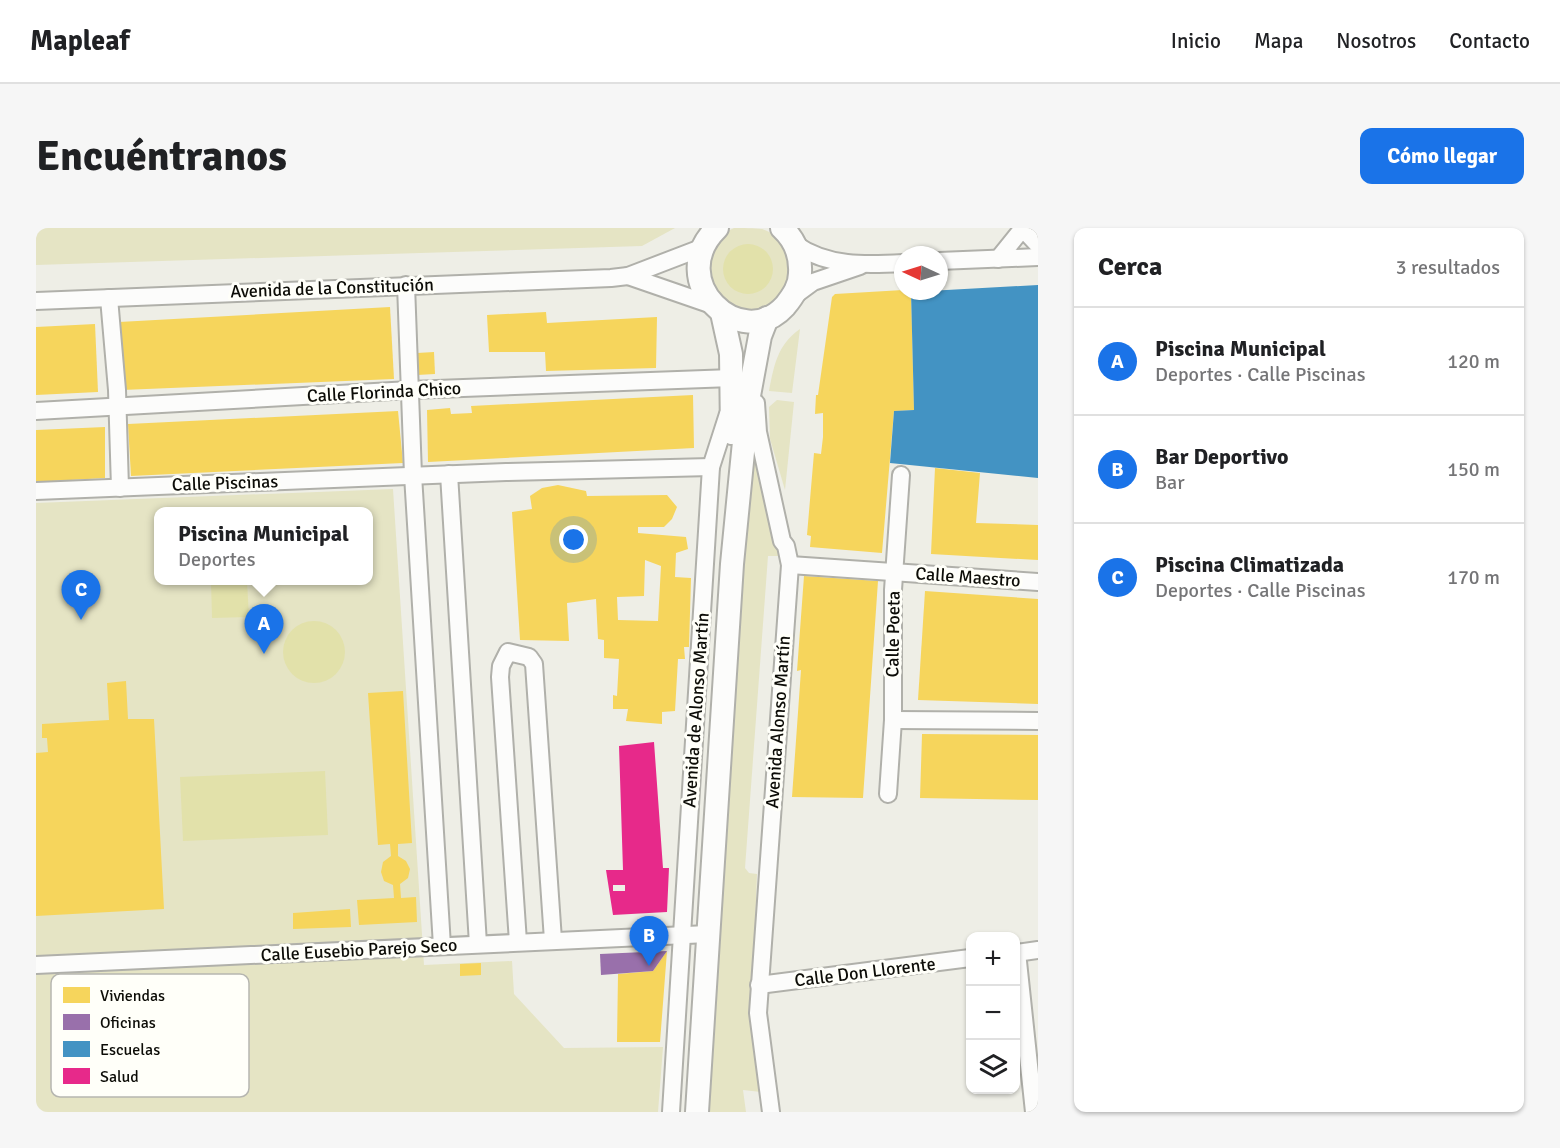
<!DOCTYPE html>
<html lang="es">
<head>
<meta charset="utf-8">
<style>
	body { margin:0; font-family:Signika,sans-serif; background:#f6f6f6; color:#202124 }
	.controls { position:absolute; right:18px; bottom:18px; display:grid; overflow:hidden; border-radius:12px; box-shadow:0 2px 4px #0004 }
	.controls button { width:54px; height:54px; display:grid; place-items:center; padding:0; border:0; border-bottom:2px solid #e0e0e0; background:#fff; color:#202124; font:30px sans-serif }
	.compass { position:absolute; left:858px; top:18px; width:54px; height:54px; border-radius:50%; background:#fff; box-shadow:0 2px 4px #0004; rotate:274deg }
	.you { position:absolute; left:538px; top:312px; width:21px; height:21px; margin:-15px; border:4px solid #fff; border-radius:50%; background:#1a73e8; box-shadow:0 0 0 9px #1a73e833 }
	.badge { display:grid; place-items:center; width:39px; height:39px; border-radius:50%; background:#1a73e8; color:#fff; font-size:20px; font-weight:700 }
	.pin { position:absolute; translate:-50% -50px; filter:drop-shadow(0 2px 3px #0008) }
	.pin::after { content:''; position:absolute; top:32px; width:21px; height:18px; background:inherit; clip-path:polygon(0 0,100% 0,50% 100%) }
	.popup { position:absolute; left:118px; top:279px; width:219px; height:78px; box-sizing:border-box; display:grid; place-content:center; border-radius:12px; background:#fff; filter:drop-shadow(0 2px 4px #0005); font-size:20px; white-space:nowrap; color:#757577 }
	.popup b { font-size:22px; color:#202124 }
	.popup::after { content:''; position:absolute; left:50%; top:100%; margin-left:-12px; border:12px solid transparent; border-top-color:#fff }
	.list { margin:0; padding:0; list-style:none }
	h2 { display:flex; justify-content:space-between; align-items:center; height:78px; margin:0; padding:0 24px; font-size:26px }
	h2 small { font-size:20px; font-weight:400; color:#757577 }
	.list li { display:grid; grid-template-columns:39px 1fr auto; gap:18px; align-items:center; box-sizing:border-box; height:108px; padding:0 24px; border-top:2px solid #e0e0e0 }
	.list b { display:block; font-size:22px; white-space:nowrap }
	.list p { margin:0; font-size:20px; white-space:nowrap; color:#757577 }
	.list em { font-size:20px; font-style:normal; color:#757577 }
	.icon { flex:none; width:33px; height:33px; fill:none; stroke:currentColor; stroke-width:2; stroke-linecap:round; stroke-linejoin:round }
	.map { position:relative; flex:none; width:1002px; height:884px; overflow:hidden; border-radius:12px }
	header { display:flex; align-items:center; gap:36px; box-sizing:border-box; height:84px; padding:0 30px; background:#fff; border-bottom:2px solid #e0e0e0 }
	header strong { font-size:28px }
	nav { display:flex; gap:33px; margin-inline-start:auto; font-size:21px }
	.intro { display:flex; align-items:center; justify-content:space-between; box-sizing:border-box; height:144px; padding:0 36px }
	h1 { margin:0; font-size:42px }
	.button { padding:15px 27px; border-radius:12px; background:#1a73e8; color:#fff; font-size:21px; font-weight:700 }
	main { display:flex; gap:36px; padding:0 36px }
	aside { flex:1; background:#fff; border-radius:12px; box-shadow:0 2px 4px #0004 }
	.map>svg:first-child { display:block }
	.green { fill:#e5e4c4; fill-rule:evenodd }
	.water { fill:#e2e1aa }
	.homes { fill:#f6d55c; fill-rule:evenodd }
	.offices { fill:#9970ab }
	.schools { fill:#4393c3 }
	.health { fill:#e7298a; fill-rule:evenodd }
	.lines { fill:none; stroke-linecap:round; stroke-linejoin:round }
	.minor-casing { stroke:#b0b0aa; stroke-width:20 }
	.secondary-casing { stroke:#b0b0aa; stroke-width:26 }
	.minor { stroke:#fcfcfb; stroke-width:16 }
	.secondary { stroke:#fcfcfb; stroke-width:22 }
	.labels { text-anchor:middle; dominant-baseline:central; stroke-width:6; stroke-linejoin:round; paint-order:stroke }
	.street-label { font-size:18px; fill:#0c0c07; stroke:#fffff9 }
	.key { fill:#fffff9; stroke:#b6b6b0; stroke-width:1.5 }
	.key-label { font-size:16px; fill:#0c0c07 }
</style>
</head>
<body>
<header>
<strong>Mapleaf</strong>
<nav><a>Inicio</a><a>Mapa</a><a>Nosotros</a><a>Contacto</a></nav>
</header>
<div class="intro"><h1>Encuéntranos</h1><a class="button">Cómo llegar</a></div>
<main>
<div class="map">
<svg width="1002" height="884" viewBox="0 0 1002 884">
	<rect width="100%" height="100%" fill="#eeeee6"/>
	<!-- green -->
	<g class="green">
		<polygon points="0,0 639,0 606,18 0,37"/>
		<path d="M 698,0 C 707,0 718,0 726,1 C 768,14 758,76 718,84 C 709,85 695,79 686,76 L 669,34 L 690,4 Z"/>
		<path d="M 764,101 L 756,165 L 733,163 C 738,138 741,117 764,101 Z"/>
		<polygon points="741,172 758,174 749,262 734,211 733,179"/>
		<polygon points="717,222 738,297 744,328 732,328 709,640 713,645 721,646 716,781 725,864 707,862 710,884 661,884"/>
		<path d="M 357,261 L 388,737 L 476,733 L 478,766 L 528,820 L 627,819 L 622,884 L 0,884 L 0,275 ZM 123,284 L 333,284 L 333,352 L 123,352 Z"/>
	</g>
	<!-- water -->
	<g class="water">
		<circle cx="712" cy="41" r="25"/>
		<polygon points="175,353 211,353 213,389 176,390"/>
		<circle cx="278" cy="424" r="31"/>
		<polygon points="289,543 292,607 147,613 144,549"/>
	</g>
	<!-- homes -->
	<g class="homes">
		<polygon points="867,62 875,63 878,182 858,183 846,325 774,319 775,308 771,307 778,225 785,226 787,209 787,185 779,186 780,167 782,167 796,69 799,66"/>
		<polygon points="354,79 358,151 86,162 83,94"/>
		<polygon points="510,84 511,95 621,89 620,140 510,143 509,124 453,124 451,87"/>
		<polygon points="59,96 62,164 0,167 0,99"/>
		<polygon points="398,124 399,146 381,147 381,125"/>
		<polygon points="657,167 658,220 392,234 391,182 414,180 415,186 436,185 435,178"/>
		<polygon points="362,183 367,235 95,248 92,196"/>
		<polygon points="69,199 69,250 0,254 0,202"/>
		<polygon points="899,240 944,245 940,295 1002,297 1002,332 895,326"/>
		<path d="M 522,257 L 550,263 L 551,268 L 631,267 L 641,279 L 636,291 L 628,299 L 602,299 L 602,305 L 650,309 L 652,321 L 640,325 L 639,349 L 655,350 L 653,419 L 648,419 L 649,431 L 642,431 L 639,483 L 626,484 L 626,496 L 590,493 L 592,481 L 577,481 L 577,467 L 581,468 L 583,431 L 568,430 L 568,412 L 562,411 L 560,371 L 531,375 L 533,413 L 484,412 L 476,284 L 496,281 L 494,268 L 506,260 ZM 609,332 L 625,338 L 622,393 L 582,392 L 581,369 L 608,368 Z"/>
		<polygon points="768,348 842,353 827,570 756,569 765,442 761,443"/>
		<polygon points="889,363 1002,371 1002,476 882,472"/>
		<polygon points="90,453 92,491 118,491 128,681 0,688 0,525 12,524 11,510 6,510 6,496 73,492 71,455"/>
		<polygon points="367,463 376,615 362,616 362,628 370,633 374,641 372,650 364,656 365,670 380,669 381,694 323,697 321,672 358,670 357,657 348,653 345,644 347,634 355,628 354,616 342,617 332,465"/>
		<polygon points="886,506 1002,507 1002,572 884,570"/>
		<polygon points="314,681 315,699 257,701 257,685"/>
		<polygon points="631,723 624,814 581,814 582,746 617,743"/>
		<polygon points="445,735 445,747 424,748 424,736"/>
	</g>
	<!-- offices -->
	<polygon class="offices" points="631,723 617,743 565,747 564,726"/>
	<!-- schools -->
	<polygon class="schools" points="1002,57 1002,250 854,235 858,183 878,182 875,64"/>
	<!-- health -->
	<path class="health" d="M 618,514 L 627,640 L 633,640 L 631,684 L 577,687 L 570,642 L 587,642 L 583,518 ZM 577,657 L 589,657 L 589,663 L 577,663 Z"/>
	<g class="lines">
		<!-- minor casing -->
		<g class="minor-casing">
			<g id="minor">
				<polyline points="987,1 1002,17"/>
				<path d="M 759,16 C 791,39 830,37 867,35"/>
				<polyline points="962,31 987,0"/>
				<polyline points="903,33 1002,29"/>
				<polyline points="592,48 676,77"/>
				<polyline points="370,57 377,247 406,718"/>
				<polyline points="758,68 777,54 824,38"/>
				<polyline points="73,70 81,162 84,260"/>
				<polyline points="0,73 575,50 592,48 665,20"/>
				<polyline points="720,175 722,204 746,313 750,318 754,337 722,785 735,884"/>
				<polyline points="0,183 374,162 696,150"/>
				<polyline points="413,246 442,716"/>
				<polyline points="0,263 470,244 675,239"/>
				<polyline points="754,337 1002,354"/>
				<polyline points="857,492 1002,493"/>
				<polyline points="852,566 857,492 857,362 865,247"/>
				<polyline points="482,714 464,449 465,438 472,424 493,429 498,436 517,712"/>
				<polyline points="981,724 998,884"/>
				<polyline points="980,725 1002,722"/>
				<polyline points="0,737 672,706"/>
				<polyline points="723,757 934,730"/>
				<polyline points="635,884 675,239 692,186"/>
			</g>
		</g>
		<!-- secondary casing -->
		<g class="secondary-casing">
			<g id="secondary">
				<path d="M 681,0 C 627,53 705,126 749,78 C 757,68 764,58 764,45 C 765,27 759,12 746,0"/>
				<polyline points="686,85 695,126 696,205"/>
				<polyline points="661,884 696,336 712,173 724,108 731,90"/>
			</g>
		</g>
		<!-- minor -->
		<use href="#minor" class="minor"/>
		<!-- secondary -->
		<use href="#secondary" class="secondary"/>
	</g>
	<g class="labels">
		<!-- street labels -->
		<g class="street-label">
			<text transform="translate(296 60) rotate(-2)">Avenida de la Constitución</text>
			<text transform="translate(348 164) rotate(-3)">Calle Florinda Chico</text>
			<text transform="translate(189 255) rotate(-2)">Calle Piscinas</text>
			<text transform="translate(932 349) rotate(4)">Calle Maestro</text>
			<text transform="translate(857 406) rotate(-89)">Calle Poeta</text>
			<text transform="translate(660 482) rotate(-86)">Avenida de Alonso Martín</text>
			<text transform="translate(742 494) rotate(-86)">Avenida Alonso Martín</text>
			<text transform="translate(323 722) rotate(-3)">Calle Eusebio Parejo Seco</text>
			<text transform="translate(829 744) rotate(-7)">Calle Don Llorente</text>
		</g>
	</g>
	<!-- legend -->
	<rect x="15" y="746" width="198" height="123" rx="9" class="key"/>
	<rect x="27" y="759" width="27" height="16" fill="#f6d55c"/>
	<rect x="27" y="786" width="27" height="16" fill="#9970ab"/>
	<rect x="27" y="813" width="27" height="16" fill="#4393c3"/>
	<rect x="27" y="840" width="27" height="16" fill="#e7298a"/>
	<g class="key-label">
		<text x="64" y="773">Viviendas</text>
		<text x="64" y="800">Oficinas</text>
		<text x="64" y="827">Escuelas</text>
		<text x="64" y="854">Salud</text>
	</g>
</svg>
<div class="controls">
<button>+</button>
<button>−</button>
<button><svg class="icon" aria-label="layers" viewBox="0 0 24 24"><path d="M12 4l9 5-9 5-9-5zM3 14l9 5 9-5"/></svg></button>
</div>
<svg class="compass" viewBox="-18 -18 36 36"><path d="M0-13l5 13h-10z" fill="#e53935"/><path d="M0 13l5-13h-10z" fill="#757577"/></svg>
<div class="you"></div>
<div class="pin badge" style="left:228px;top:426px">A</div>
<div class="popup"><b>Piscina Municipal</b>Deportes</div>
<div class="pin badge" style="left:613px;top:738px">B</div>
<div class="pin badge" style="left:45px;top:392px">C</div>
</div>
<aside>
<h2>Cerca<small>3 resultados</small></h2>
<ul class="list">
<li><span class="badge">A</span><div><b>Piscina Municipal</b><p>Deportes · Calle Piscinas</p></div><em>120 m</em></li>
<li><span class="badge">B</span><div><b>Bar Deportivo</b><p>Bar</p></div><em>150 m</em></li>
<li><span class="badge">C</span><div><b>Piscina Climatizada</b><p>Deportes · Calle Piscinas</p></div><em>170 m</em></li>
</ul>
</aside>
</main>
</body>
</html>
